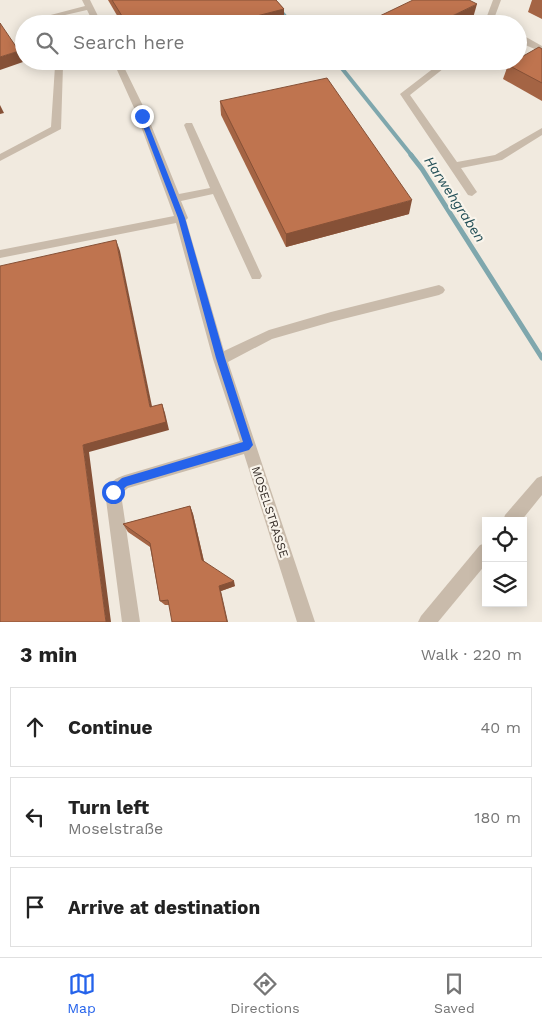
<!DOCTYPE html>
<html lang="en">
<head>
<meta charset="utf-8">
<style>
	body { margin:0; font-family:"Work Sans",sans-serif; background:#f6f6f6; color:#222 }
	.controls { position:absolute; right:15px; bottom:15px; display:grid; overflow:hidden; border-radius:0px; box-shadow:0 2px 12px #0003 }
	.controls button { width:45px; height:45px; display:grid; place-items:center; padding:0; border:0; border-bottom:1px solid #e0e0e0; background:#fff; color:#222; font:25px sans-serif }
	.stop { position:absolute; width:15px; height:15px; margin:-11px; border:4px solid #2563eb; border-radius:50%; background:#fff }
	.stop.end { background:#2563eb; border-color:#fff; box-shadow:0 1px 5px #0008 }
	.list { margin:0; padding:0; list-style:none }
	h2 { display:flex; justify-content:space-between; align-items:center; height:65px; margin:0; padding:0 20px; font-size:21px }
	h2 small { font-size:16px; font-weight:400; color:#767676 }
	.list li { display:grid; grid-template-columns:32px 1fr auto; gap:15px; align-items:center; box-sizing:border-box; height:80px; margin:0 10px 10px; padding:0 10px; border:1px solid #e0e0e0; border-radius:0px }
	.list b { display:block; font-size:19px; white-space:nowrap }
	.list p { margin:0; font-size:16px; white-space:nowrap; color:#767676 }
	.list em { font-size:16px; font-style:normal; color:#767676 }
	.icon { flex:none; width:28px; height:28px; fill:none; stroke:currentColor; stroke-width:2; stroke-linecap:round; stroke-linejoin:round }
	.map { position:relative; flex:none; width:542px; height:622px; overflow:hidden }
	.search { position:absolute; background:#fff; box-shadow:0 2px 12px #0003; left:15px; right:15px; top:15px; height:55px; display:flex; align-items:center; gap:12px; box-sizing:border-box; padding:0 18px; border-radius:28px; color:#767676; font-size:19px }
	.sheet { height:335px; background:#fff }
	nav { display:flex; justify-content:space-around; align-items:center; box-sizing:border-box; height:70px; border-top:1px solid #e0e0e0; background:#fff; font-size:14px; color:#767676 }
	nav a { display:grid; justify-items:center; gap:2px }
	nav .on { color:#2563eb }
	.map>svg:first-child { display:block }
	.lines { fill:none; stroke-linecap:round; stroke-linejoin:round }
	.stream-far1 { stroke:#7fa7ad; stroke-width:4 }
	.stream { stroke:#7fa7ad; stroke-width:5 }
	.minor { fill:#c9bbab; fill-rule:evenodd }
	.wall { fill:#a46444 }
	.shaded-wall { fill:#865137 }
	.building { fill:#bf744f; stroke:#865137 }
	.route { fill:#2563eb }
	.labels { text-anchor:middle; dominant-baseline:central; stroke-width:4.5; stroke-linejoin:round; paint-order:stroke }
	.street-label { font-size:12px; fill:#372f2a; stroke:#f9f4eb }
	.water-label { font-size:14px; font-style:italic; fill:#224e56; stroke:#f9f4eb }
</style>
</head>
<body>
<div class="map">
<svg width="542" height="622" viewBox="0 0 542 622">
	<rect width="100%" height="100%" fill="#f1eadf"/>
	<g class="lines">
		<!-- stream-far1 -->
		<g class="stream-far1">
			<polyline points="271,0 291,23"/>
			<polyline points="336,61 412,156"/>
		</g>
		<!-- stream -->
		<polyline class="stream" points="411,155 422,169 542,358"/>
		<!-- minor -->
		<g class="minor">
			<polygon points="82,0 90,0 102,24 94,24 87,10 52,18 57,24 48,24 43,17 85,6"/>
			<polygon points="493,0 501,0 492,24 484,24"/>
			<polygon points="518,36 526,37 542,46 542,52 518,42"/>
			<polygon points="57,61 66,61 63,66 61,129 0,161 0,154 51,127 55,66"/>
			<path d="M 113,61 L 121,61 L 145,110 L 179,194 L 210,188 L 184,125 L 186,123 L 192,123 L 262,276 L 260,279 L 252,279 L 213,194 L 181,201 L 188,218 L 186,220 L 224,351 L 269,330 L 331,312 L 439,285 L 443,287 L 445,290 L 443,293 L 439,295 L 331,322 L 272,339 L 228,362 L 315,622 L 297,622 L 244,454 L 128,488 L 121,494 L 140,622 L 122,622 L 105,492 C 109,482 116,478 125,475 L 240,441 L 213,359 L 176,223 L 0,258 L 0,250 L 174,216 L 135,110 Z"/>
			<polygon points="443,61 453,61 410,95 457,162 495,155 542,128 542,135 502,160 461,168 477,192 472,196 468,195 400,94"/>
			<polygon points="542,476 542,495 521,521 503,521 505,515 537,478"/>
			<polygon points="486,543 486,564 438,622 418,622 421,616 480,545"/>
		</g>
	</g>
	<!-- wall -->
	<g class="wall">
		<polygon points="108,0 276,0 284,9 284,21 271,24 122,24"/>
		<polygon points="532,0 542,0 542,19 528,12"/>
		<polygon points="542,49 542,101 503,79 508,65"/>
		<polygon points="220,101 409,214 286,247 221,115"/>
		<polygon points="190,506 193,514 204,561 235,586 221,591 169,605 165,605 160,601 150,547 128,532 123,524"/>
	</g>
	<!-- shaded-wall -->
	<g class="shaded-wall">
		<polygon points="477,4 473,18 461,24 449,24 450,17"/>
		<polygon points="284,9 284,21 271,24 245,24 245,19"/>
		<polygon points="19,51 23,62 0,70 0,57"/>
		<polygon points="0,105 4,113 0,114"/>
		<polygon points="412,200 409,214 286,247 286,234"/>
		<polygon points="116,240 120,251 154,416 150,407"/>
		<polygon points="162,404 165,413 169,430 89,452 111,622 106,622 83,445"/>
		<polygon points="190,506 193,514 205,566 202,560"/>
		<polygon points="234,581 235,586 221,591 228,622 227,622 219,586"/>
	</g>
	<!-- building -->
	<g class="building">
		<polygon points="112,0 276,0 284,9 245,19 249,24 127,24"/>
		<polygon points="413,0 469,0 477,4 450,17 456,20 449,24 363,24"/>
		<polygon points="0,23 19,51 0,57"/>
		<polygon points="539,47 542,49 542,83 508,65 515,61 518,61 518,59"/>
		<polygon points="327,78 412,200 286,234 220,101"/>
		<polygon points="116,240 150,407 162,404 166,422 83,445 106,622 0,622 0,266"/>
		<polygon points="190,506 202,560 234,581 219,586 227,622 172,622 168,600 160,601 150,543 123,524"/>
	</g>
	<!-- route -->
	<polygon class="route" points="142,115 145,116 185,218 225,358 253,445 249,450 127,486 113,497 109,496 109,489 122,478 243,442 216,358 178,218 139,116"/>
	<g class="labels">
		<!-- street labels -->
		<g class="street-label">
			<text transform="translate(270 512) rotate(72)">MOSELSTRASSE</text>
		</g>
		<!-- water labels -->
		<g class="water-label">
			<text transform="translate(455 199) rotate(57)">Harwehgraben</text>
		</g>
	</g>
</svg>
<div class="controls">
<button><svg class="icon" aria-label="locate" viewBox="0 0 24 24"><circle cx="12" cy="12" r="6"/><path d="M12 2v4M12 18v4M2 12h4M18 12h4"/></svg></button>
<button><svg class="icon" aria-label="layers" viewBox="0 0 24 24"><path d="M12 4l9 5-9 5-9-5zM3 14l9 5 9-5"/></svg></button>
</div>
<div class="stop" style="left:113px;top:492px"></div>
<div class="stop end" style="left:142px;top:116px"></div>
<div class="search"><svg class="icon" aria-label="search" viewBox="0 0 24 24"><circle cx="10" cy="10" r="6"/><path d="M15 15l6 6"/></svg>Search here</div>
</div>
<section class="sheet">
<h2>3 min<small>Walk · 220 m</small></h2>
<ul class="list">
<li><svg class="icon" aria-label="ahead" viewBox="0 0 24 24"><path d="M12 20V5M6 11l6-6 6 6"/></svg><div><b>Continue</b></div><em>40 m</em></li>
<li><svg class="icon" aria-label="left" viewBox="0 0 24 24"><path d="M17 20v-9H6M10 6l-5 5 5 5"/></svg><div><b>Turn left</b><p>Moselstraße</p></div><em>180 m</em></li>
<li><svg class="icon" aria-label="arrive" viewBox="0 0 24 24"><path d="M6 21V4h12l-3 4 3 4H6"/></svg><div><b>Arrive at destination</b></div></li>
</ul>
</section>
<nav>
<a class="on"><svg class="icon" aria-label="map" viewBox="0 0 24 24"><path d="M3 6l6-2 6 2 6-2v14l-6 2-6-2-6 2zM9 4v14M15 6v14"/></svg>Map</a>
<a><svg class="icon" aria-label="directions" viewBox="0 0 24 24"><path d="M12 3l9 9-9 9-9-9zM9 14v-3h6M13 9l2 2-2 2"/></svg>Directions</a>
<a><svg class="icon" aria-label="saved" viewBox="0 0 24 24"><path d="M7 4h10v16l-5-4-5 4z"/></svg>Saved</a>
</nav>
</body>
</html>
